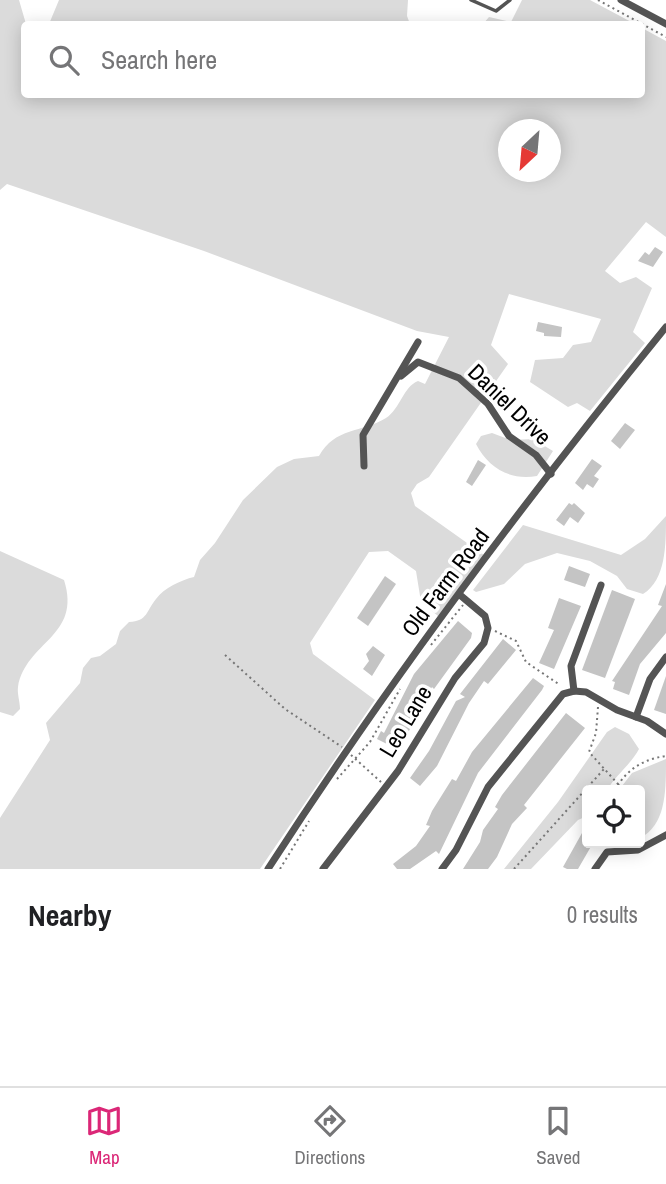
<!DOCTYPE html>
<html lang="en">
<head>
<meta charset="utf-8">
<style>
	body { margin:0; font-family:"Archivo Narrow",sans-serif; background:#f2f2f2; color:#202124 }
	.controls { position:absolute; right:21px; bottom:21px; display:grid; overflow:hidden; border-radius:7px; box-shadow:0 4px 18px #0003 }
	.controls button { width:63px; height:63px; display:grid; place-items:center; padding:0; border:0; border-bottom:2px solid #e0e0e0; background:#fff; color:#202124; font:35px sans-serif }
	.compass { position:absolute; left:498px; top:119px; width:63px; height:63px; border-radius:50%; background:#fff; box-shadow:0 4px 18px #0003; rotate:206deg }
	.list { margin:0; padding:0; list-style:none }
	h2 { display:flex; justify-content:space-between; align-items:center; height:91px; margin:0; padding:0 28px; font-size:30px }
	h2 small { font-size:23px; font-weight:400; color:#757577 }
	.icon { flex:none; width:38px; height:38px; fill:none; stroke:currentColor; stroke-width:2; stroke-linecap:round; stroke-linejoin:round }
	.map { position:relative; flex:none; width:666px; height:869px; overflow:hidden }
	.search { position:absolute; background:#fff; box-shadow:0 4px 18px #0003; left:21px; right:21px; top:21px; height:77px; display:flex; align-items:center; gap:18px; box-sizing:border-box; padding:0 24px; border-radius:7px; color:#757577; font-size:26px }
	.sheet { height:217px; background:#fff }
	nav { display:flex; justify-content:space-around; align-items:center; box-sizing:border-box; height:98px; border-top:2px solid #e0e0e0; background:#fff; font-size:19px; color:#757577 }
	nav a { display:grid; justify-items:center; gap:4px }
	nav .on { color:#db2777 }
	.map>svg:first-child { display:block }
	.green { fill:#dbdbdb; fill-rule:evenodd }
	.building { fill:#c4c4c4 }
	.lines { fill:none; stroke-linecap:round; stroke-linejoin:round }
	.path { stroke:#767676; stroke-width:2; stroke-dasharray:2 3.5; stroke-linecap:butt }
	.service { stroke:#545454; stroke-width:3.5 }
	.minor { stroke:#545454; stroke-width:7 }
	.labels { text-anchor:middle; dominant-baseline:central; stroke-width:7; stroke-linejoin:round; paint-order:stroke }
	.street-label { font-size:23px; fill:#000; stroke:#fff }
</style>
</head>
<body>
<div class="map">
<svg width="666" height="869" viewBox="0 0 666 869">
	<rect width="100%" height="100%" fill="#fff"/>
	<!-- green -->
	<g class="green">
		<path d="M 0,0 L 19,0 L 26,24 L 24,94 L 642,94 L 642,28 L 666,41 L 666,237 L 646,222 L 605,271 L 620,283 L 636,277 L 652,288 L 633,332 L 645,343 L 590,411 L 577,403 L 568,407 L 530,382 L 535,360 L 563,358 L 573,345 L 591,342 L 601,319 L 509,294 L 491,345 L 508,364 L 429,477 L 417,484 L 411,493 L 415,506 L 484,555 L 438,616 L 421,602 L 416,571 L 388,551 L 369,552 L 310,643 L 313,654 L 375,700 L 260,869 L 0,869 L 0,818 L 50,740 L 46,723 L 80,683 L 83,668 L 91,658 L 100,656 L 116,644 L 120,631 L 129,622 C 148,621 146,611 156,599 C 164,588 181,580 194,577 L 200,560 L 215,543 L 243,500 L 277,467 L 294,459 L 319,456 C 335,427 362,433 386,418 C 400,409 403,387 418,381 L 425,384 L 449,337 L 417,331 L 204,251 L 7,184 L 0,190 ZM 508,130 L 550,130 L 550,172 L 508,172 Z"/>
		<polygon points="59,0 408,0 407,16 410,24 49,24"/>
		<polygon points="522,0 590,0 635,24 483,24 489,17 511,22"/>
		<path d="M 492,433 L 511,440 L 533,439 L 553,451 L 537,476 C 509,481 488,467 476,444 L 481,436 Z"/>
		<path d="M 666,516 C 666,545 666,580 643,594 L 627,589 L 617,576 L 590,561 L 557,553 L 525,564 L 504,584 L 476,592 L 473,590 L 523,525 L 621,555 L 645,539 Z"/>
		<path d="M 0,551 L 64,580 C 82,637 26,641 18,687 C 17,693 20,702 20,709 L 13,716 L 0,712 Z"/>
		<path d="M 615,727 L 629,734 L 639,749 C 631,764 616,775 607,790 L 587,790 L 587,816 L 578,820 L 531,869 L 504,869 L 558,802 L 607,732 Z"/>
		<path d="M 666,759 C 666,792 666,825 640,838 L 640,790 L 619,790 L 632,773 Z"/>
	</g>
	<!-- building -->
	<g class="building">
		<polygon points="655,247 663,252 653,267 638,261 645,252 649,255"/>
		<polygon points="538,322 562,327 561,337 544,336 544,333 536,331"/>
		<polygon points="625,423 635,430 620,449 611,441"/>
		<polygon points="592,459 602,466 594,476 599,479 593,488 587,484 583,490 575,483"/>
		<polygon points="478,460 486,465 472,486 466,482"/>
		<polygon points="569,503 572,505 574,503 585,513 578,523 570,517 564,526 556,520"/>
		<polygon points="569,566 590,574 585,587 564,580"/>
		<polygon points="385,576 396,584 368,626 357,618"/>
		<polygon points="666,584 666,633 640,664 629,695 613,689 615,682 612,681 662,606 658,605"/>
		<polygon points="612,590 635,599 605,678 582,670"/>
		<polygon points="559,598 581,606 554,669 539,663 554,630 548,628"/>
		<polygon points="458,621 472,633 471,638 434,689 432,687 399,750 377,739 381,731 384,733 414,674"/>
		<polygon points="503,639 516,650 488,684 484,681 469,703 437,766 420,786 410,778 429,751 456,701 465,697 460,694"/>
		<polygon points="373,646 385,655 372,676 363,669 369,661 366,654"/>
		<polygon points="666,676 666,714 654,710"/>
		<polygon points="533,678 544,686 542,690 478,773 439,854 436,851 410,869 397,869 393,864 416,846 430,826 426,825 432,811 452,779 456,781 472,752"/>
		<polygon points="566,713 585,728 524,805 527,808 512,824 497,857 488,869 463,869 480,842 483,830 498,809 495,807 502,795"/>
		<polygon points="582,833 587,835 587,843 593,843 578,869 567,869 563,867"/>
	</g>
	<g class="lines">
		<!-- path -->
		<g class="path">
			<polyline points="598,0 666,37"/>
			<polyline points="495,631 516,641 526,662 560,685"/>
			<polyline points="431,645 463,605"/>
			<polyline points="225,655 285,709 342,747"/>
			<polyline points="598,707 596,733 589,752 618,784"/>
			<polyline points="351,755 381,782"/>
			<polyline points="337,779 370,742 400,689"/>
			<path d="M 615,790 C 626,770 643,759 666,756"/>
			<polyline points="280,869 309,821"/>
			<polyline points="514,869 604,769"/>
		</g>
		<!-- service -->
		<polyline class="service" points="471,0 496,11 510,0"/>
		<!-- minor -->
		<g class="minor">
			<polyline points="621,0 666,24"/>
			<polyline points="401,376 418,362 459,378 488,404 509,436 536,455 551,474"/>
			<polyline points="364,466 363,435 418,342"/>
			<polyline points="574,691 571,666 601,585"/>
			<polyline points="636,717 650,679 666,657"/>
			<path d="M 268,869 C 389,681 525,500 666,327"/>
			<polyline points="323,869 398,771 455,678 484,643 488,628 485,616 460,595"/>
			<polyline points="442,869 456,850 488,787 563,694 574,691 586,692 617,710 647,721 666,734"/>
			<polyline points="595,869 607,852 638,850 666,835"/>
		</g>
	</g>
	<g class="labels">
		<!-- street labels -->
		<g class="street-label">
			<text transform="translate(510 404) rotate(44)">Daniel Drive</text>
			<text transform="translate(445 582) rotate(-53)">Old Farm Road</text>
			<text transform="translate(405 721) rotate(-59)">Leo Lane</text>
		</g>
	</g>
</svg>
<div class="controls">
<button><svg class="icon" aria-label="locate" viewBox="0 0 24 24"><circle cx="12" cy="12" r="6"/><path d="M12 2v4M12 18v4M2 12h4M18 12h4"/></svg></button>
</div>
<svg class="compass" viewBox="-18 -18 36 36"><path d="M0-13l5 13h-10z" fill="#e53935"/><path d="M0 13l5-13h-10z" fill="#757577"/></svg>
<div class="search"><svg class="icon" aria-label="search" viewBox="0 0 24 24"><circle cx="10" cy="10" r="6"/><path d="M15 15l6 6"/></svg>Search here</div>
</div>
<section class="sheet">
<h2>Nearby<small>0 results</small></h2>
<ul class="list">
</ul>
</section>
<nav>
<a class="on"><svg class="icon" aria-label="map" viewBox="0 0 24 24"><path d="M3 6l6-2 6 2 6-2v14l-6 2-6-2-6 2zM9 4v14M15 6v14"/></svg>Map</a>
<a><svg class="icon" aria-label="directions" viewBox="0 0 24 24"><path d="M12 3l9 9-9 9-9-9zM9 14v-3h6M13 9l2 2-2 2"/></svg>Directions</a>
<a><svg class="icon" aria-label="saved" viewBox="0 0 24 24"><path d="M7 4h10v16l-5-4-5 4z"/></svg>Saved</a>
</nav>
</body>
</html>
